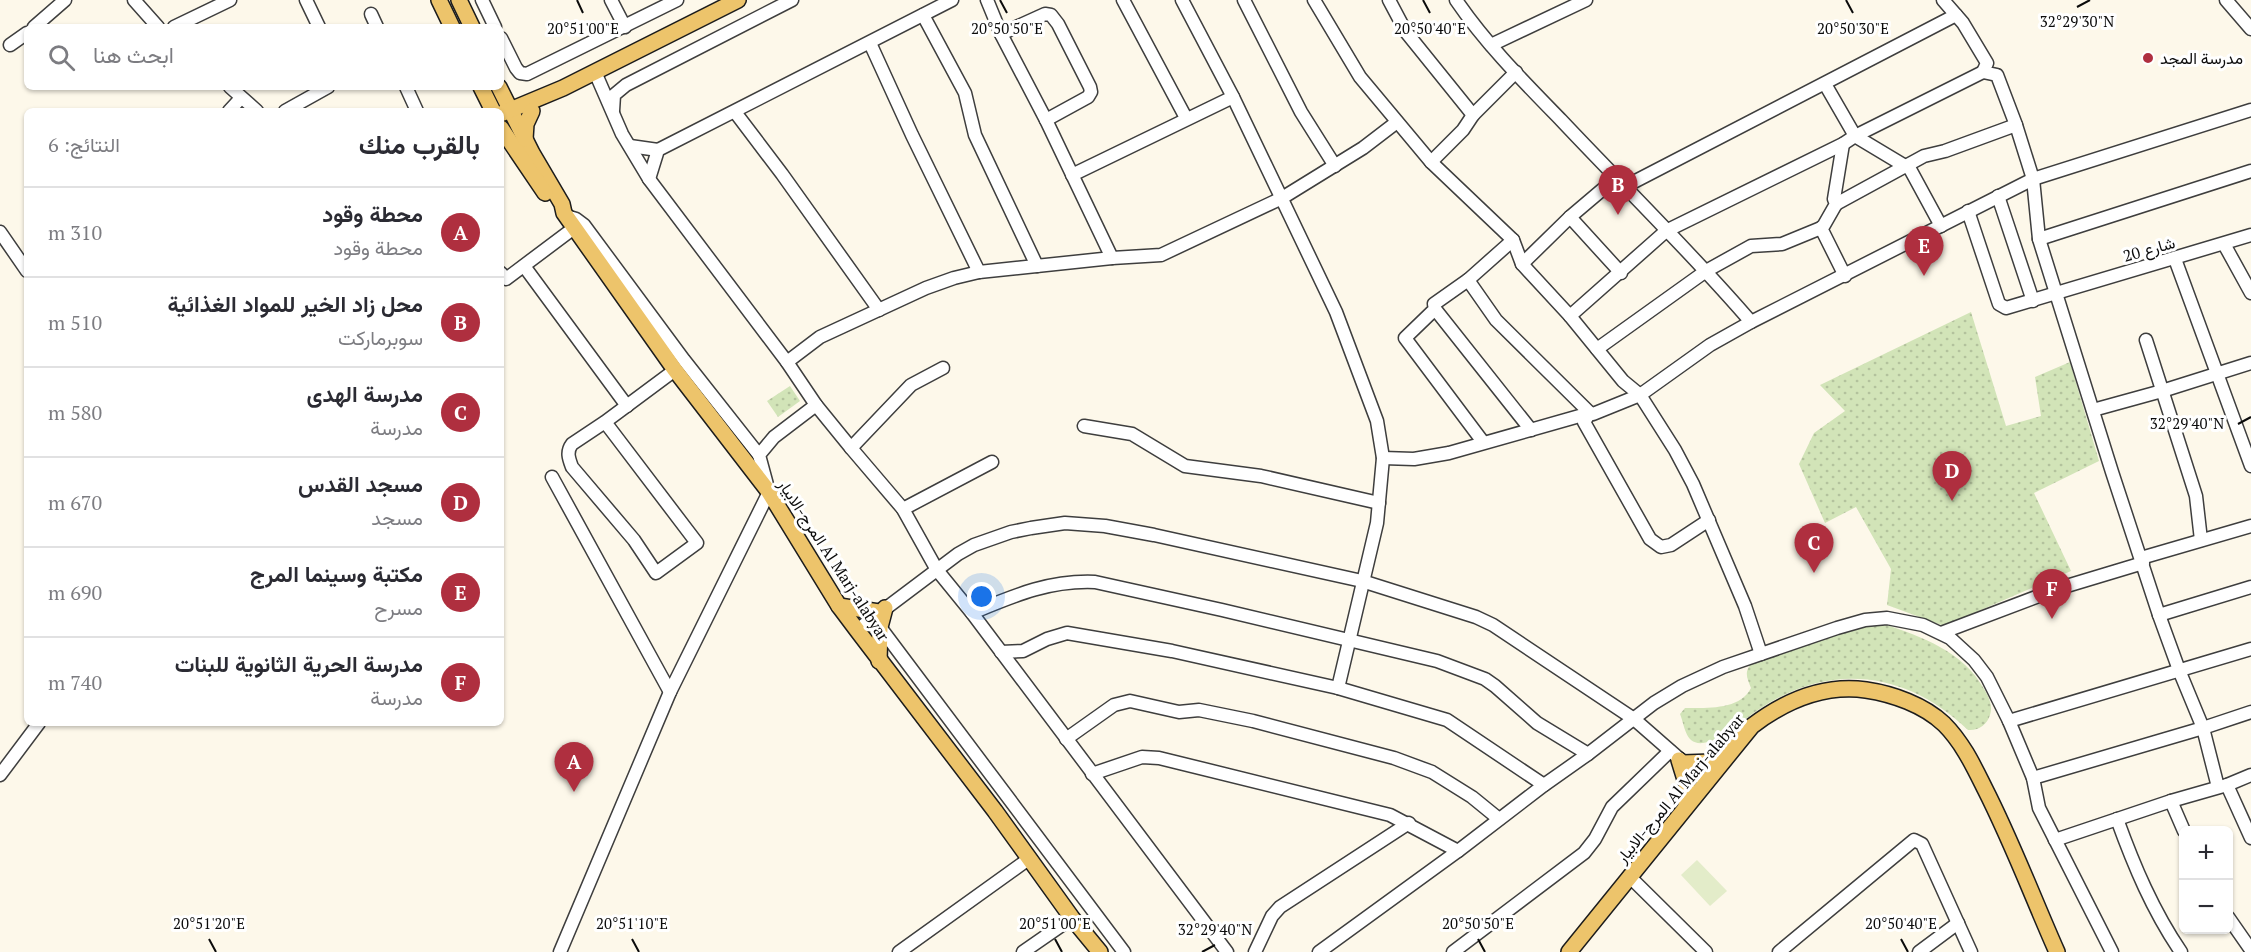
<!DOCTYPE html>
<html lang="ar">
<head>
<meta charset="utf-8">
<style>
	body { margin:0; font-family:"PT Serif",Vazirmatn,serif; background:#f7f7f7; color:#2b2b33; direction:rtl }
	.controls { position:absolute; right:18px; bottom:18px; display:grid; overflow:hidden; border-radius:9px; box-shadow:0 2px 4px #0004 }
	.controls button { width:54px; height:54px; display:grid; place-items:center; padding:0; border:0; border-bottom:2px solid #e1e1e2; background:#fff; color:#2b2b33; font:30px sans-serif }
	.you { position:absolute; left:982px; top:597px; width:21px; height:21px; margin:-15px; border:4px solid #fff; border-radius:50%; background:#1a73e8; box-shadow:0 0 0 9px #1a73e833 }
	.badge { display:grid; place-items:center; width:39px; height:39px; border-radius:50%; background:#af2f3f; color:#fff; font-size:20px; font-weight:700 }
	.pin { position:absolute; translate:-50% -50px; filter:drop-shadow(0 2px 3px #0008) }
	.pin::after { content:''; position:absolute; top:32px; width:21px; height:18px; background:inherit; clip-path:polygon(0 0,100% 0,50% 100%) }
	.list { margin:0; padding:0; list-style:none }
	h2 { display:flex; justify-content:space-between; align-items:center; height:78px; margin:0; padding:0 24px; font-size:26px }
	h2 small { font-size:20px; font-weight:400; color:#7c7c81 }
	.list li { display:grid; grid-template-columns:39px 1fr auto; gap:18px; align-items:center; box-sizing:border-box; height:90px; padding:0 24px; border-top:2px solid #e1e1e2 }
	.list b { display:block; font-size:22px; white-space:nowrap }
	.list p { margin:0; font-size:20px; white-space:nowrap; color:#7c7c81 }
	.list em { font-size:20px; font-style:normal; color:#7c7c81 }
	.icon { flex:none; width:33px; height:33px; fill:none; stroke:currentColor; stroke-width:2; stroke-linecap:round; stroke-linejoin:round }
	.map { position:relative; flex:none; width:2251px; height:952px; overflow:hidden; direction:ltr }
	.search { position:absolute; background:#fff; box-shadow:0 2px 4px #0004; left:24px; top:24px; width:480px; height:66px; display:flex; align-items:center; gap:15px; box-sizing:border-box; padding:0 21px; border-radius:9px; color:#7c7c81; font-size:22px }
	.panel { position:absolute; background:#fff; box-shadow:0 2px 4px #0004; left:24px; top:108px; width:480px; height:618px; border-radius:9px; direction:rtl }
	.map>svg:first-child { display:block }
	.grass { fill:url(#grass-dots) }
	.pitch { fill:#e3ecc9 }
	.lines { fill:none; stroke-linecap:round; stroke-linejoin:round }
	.minor-casing { stroke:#3e3e3e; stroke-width:15 }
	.major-casing { stroke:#1c1c1c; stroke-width:18 }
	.minor { stroke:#fff; stroke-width:12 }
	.major { stroke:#edc46b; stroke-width:15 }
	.ticks { fill:none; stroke:#0b0b0b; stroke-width:2 }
	.poi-dot { fill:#af2f3f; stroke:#fff; stroke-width:2 }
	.labels { text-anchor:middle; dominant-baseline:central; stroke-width:6; stroke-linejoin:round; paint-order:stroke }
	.poi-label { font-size:16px; fill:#0b0b0b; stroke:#fff; text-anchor:start }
	.street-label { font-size:16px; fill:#0b0b0b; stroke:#fff }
	.ticks-label { font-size:15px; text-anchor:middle; fill:#0b0b0b; stroke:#fff; stroke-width:6; stroke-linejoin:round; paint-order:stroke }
</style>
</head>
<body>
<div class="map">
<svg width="2251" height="952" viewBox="0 0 2251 952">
	<defs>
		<pattern id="grass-dots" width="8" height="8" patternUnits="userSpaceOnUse" patternTransform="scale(1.5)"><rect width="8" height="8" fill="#d2e4b8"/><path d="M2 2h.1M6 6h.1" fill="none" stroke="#b3c29d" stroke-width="1.8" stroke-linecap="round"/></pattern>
	</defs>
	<rect width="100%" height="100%" fill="#fdf8ea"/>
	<!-- grass -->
	<g class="grass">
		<polygon points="1971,312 2006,426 2041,416 2035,377 2070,362 2099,461 2034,493 2071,571 1944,626 1887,605 1891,569 1856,507 1825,523 1799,464 1814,433 1845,411 1820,385"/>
		<polygon points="790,386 800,401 778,417 767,401"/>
		<path d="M 1884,624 C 1922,637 1963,651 1984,689 C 1989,697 1993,706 1990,715 C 1987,725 1978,731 1968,730 C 1908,672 1832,661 1761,708 C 1743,719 1724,740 1703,743 C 1685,745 1685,726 1680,714 L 1685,708 C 1707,708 1740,710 1751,688 C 1747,678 1744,672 1751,664 L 1857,627 Z"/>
	</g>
	<!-- pitch -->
	<polygon class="pitch" points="1697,860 1727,891 1710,906 1681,875"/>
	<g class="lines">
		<!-- minor casing -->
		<g class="minor-casing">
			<g id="minor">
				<polyline points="134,0 158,27"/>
				<polyline points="306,0 319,27"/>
				<polyline points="482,0 495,27"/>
				<polyline points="611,0 625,27"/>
				<polyline points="987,0 1001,34 1046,120 1112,258"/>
				<polyline points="1123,0 1186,118"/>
				<polyline points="1182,0 1233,97 1336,312 1377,421 1383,458 1377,523 1338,688"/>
				<polyline points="1244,0 1301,112 1335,166"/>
				<polyline points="1314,0 1360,77 1431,162 1513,240 1522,264 1570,316 1623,381 1640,395 1675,450 1693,484 1745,606 1761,654"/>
				<polyline points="1389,0 1406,32 1473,115"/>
				<path d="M 1456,0 C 1486,44 1524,82 1561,120 C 1624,187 1691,252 1751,322"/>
				<polyline points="1943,0 1963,23 1987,63 1983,72 1997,75 2016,125 2033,179 2039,239 2112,472 2159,615 2179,670 2203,728 2218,787"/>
				<polyline points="2226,0 2251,29"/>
				<polyline points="371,14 377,27"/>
				<polyline points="923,15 965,93 975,135 1037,266"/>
				<polyline points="34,27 65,0"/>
				<polyline points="174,27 230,0"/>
				<polyline points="1001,34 1045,14 1051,15 1058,24 1090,87 1091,92 1088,97 1046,120"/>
				<polyline points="501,38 516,68 520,73 527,74 677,0"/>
				<polyline points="870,43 912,135 979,272"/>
				<polyline points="10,45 27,33"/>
				<polyline points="1491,45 1586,0"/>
				<polyline points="595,72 622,134 649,179 787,362 816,405 851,448 903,509 937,570 972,613 1227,952"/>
				<polyline points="1825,84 1855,136 1910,169 1941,226"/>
				<polyline points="230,87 257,111"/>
				<polyline points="406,87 417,111"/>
				<polyline points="229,111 241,98"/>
				<polyline points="285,111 328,87"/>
				<polyline points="613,111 614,95 626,85 792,0"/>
				<polyline points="735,112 782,174 879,310"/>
				<polyline points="1843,144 1834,199 1836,204 1824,225 1821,228 1845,276"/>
				<polyline points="630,146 658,150"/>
				<polyline points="1431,162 1463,130 1473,115 1516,72"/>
				<polyline points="1072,175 1233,97"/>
				<polyline points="649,179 658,150 952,0"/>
				<polyline points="1624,187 1956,15"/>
				<polyline points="1998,196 2033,301"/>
				<polyline points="1836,204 1924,156 1945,151 2016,125"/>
				<polyline points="1968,211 1999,304 2006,308 2251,235"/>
				<polyline points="566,216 576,219 584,225 684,360 759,455"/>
				<polyline points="1570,217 1621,273"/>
				<polyline points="0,232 27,271"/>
				<polyline points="2039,239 2251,171"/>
				<polyline points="1513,240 1468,280 1496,320 1590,413 1584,422 1650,539 1661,547 1671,545 1709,520"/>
				<polyline points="2224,244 2251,293"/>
				<polyline points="2175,259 2251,466"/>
				<polyline points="1522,264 1570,217 1616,178"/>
				<polyline points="524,266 627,406"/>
				<polyline points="501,273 506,279 574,228"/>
				<polyline points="1468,280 1434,304 1435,309 1405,338 1483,442"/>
				<polyline points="1435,309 1531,430"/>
				<polyline points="1570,316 1666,231 1843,144 1855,136 1983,72"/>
				<polyline points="2146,340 2196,496 2201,540"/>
				<polyline points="1597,349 1706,271 1751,246 1782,244 1821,228"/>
				<polyline points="787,362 820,337 926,288 954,278 979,272 1112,258 1161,255 1282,198 1363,148 1397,122"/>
				<polyline points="2093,410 2162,391 2251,363"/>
				<path d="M 605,422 L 697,543 L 656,573 L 634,540 L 572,467 C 569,459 566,452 572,444 L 605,422 L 675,370"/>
				<polyline points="1084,426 1132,434 1185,466 1261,476 1379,503"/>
				<polyline points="851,448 911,385 943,368"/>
				<polyline points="1383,458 1414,459 1449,453 1590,413 1593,414 1640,395 1710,345 1751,322 2033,179 2251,110"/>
				<polyline points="552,477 670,692"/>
				<polyline points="903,509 992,462"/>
				<polyline points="2141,558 2251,526"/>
				<path d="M 972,613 C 1013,596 1049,580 1095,582 L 1222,610 L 1437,661 L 1485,679 L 1495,686 L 1537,723 L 1588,754"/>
				<polyline points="2159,615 2251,587"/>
				<polyline points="880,627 1124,952"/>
				<polyline points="857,630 958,554 974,545 1011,532 1031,528 1065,523 1105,526 1154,535 1362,581 1476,617 1493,625 1634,719 1706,782"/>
				<polyline points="1941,633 2060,588 2143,563"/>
				<polyline points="1001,652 1023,651 1047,639 1067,633 1172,651 1338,688 1447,720 1544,785"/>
				<polyline points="2009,721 2251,649"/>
				<polyline points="1066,739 1114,705 1130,701 1179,712 1199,710 1253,721 1394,758 1432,772 1472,797 1499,819"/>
				<polyline points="1092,774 1142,757 1159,758 1390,815 1458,851"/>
				<polyline points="0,775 39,723"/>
				<polyline points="2033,778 2203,728 2251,712"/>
				<polyline points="2227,785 2251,838"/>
				<polyline points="2171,801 2184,831"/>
				<path d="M 2117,819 C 2134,866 2153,911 2181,952"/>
				<polyline points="2055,840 2171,801 2227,785 2251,775"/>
				<polyline points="1629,876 1706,952"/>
				<polyline points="2228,917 2251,950"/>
				<polyline points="560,952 670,692 769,492 759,455 774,437 816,405"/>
				<polyline points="899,952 1030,858"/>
				<polyline points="1023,952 1072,918"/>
				<polyline points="1255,952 1272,916 1280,907 1409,823"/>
				<polyline points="1319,952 1458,851 1544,785 1588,754 1654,703 1682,686 1723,667 1837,628 1865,620 1887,618 1923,625 1950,638 1974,660 1987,677 2009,721 2033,778 2039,808 2112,952"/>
				<polyline points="1453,952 1584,853 1595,839 1612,807 1670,751"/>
				<polyline points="1779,952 1914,840 1922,844 1971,952"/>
				<polyline points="1919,952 1958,923"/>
			</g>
		</g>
		<!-- major casing -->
		<g class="major-casing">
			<g id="major">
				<polyline points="439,0 452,27"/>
				<polyline points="459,0 472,27"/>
				<polyline points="481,87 493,111"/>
				<polyline points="499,87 532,153 562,204 564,213 675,370 769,492 839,606 857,630 995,811 1072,918 1100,952"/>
				<polyline points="503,113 563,88 738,0"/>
				<polyline points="501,128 545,193"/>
				<polyline points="525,139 526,124 532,111"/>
				<polyline points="839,606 879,612"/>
				<polyline points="879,661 880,627 885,608"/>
				<polyline points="1679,760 1687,786 1686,806"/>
				<polyline points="1683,763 1712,762 1726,756"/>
				<path d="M 1569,952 L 1752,726 C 1785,701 1823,684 1866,690 C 1893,694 1924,705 1944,724 C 1963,743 1974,767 1985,789 C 2012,842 2033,898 2057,952"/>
			</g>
		</g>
		<!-- minor -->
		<use href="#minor" class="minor"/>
		<!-- major -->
		<use href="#major" class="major"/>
	</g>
	<!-- ticks -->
	<path class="ticks" d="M 577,0 L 583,13M 1000,0 L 1007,13M 1423,0 L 1430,13M 1846,0 L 1853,13M 2077,7 L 2090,0M 2238,424 L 2251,417M 209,939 L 216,952M 632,939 L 639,952M 1055,939 L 1062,952M 1478,939 L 1485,952M 1901,939 L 1908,952M 1202,952 L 1215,945"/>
	<!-- markers -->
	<circle class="poi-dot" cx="2148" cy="58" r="6"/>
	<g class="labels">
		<!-- poi labels -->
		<g class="poi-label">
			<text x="2160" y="58">مدرسة المجد</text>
		</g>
		<!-- street labels -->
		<g class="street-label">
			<text transform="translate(2149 249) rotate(-16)">شارع 20</text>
			<text transform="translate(834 560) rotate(57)">المرج-الابيار Al Marj-alabyar</text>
			<text transform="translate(1680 788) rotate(-50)">المرج-الابيار Al Marj-alabyar</text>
		</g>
	</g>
	<g class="ticks-label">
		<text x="2077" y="27">32°29'30"N</text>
		<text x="583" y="34">20°51'00"E</text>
		<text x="1007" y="34">20°50'50"E</text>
		<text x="1430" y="34">20°50'40"E</text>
		<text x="1853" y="34">20°50'30"E</text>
		<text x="2187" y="429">32°29'40"N</text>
		<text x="209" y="929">20°51'20"E</text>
		<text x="632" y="929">20°51'10"E</text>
		<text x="1055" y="929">20°51'00"E</text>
		<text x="1478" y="929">20°50'50"E</text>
		<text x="1901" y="929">20°50'40"E</text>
		<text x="1215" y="935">32°29'40"N</text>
	</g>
</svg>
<div class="controls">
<button>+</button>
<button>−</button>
</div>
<div class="you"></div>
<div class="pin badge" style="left:574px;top:792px">A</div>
<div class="pin badge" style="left:1618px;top:215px">B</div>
<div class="pin badge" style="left:1814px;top:573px">C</div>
<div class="pin badge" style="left:1952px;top:501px">D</div>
<div class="pin badge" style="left:1924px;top:276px">E</div>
<div class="pin badge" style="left:2052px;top:619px">F</div>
<div class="search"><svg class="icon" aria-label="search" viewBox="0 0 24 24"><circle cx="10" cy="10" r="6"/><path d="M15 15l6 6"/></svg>ابحث هنا</div>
<section class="panel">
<h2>بالقرب منك<small>النتائج: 6</small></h2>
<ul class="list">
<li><span class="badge">A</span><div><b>محطة وقود</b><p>محطة وقود</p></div><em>310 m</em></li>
<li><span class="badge">B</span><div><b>محل زاد الخير للمواد الغذائية</b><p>سوبرماركت</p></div><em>510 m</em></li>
<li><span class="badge">C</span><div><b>مدرسة الهدى</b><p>مدرسة</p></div><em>580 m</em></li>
<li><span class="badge">D</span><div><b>مسجد القدس</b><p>مسجد</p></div><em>670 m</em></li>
<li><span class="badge">E</span><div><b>مكتبة وسينما المرج</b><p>مسرح</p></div><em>690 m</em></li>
<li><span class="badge">F</span><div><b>مدرسة الحرية الثانوية للبنات</b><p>مدرسة</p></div><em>740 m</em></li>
</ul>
</section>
</div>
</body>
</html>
